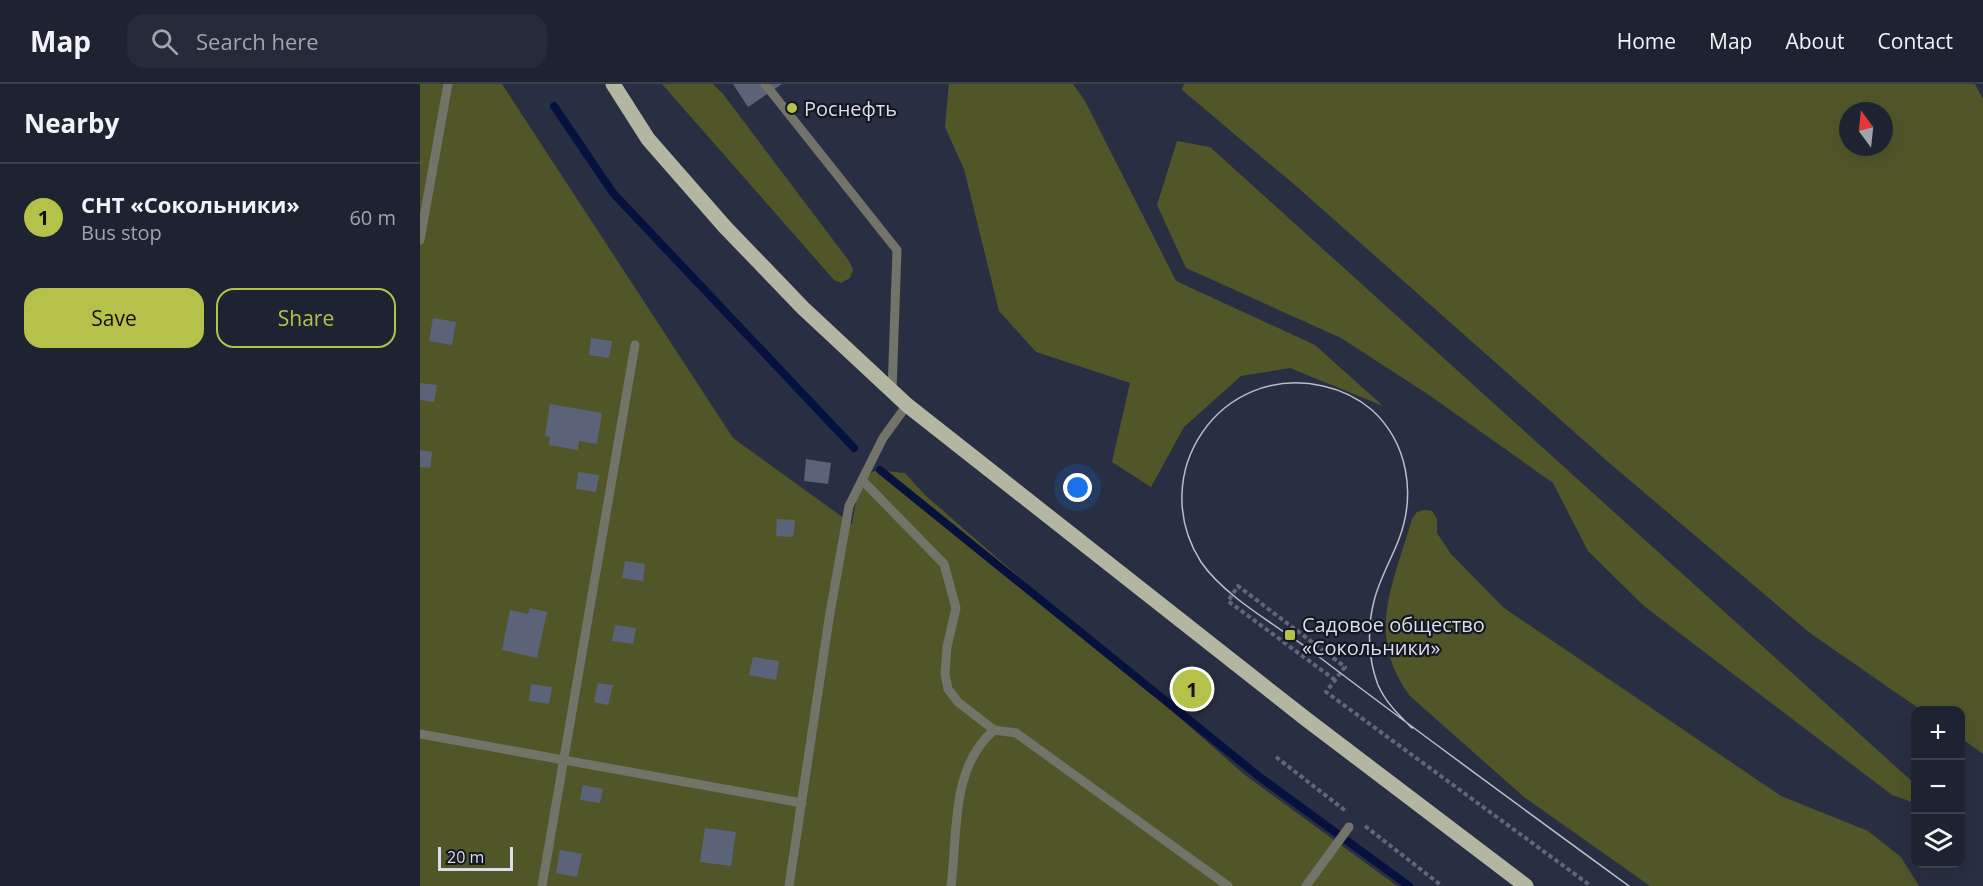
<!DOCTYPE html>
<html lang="en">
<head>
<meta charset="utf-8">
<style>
	body { margin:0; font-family:"Open Sans",sans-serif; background:#262b3a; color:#f1f3f6 }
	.controls { position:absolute; right:18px; bottom:18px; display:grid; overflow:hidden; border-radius:12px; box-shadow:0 6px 24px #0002 }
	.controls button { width:54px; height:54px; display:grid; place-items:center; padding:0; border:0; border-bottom:2px solid #3c404d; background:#1e2332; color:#f1f3f6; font:30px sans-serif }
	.compass { position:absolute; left:1419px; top:18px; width:54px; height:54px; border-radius:50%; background:#1e2332; box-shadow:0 6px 24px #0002; rotate:345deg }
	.scale { position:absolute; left:18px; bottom:15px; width:75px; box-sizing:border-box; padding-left:6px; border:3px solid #d9deea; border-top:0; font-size:16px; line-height:21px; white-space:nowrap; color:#d9deea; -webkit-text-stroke:4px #141820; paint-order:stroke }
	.you { position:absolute; left:658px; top:404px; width:21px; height:21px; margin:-15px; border:4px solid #fff; border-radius:50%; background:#1a73e8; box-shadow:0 0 0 9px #1a73e833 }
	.badge { display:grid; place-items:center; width:39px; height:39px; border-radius:50%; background:#b5c249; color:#111; font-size:20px; font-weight:700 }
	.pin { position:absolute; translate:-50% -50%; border:3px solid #fff; box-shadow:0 2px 6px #0006 }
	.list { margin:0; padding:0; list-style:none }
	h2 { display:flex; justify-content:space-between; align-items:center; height:78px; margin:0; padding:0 24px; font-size:26px }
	h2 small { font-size:20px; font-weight:400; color:#a1a4ac }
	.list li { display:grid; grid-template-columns:39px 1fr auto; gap:18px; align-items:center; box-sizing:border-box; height:108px; padding:0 24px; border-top:2px solid #3c404d }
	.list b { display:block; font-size:22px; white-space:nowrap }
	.list p { margin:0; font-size:20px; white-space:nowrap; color:#a1a4ac }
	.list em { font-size:20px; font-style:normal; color:#a1a4ac }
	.actions { display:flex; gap:12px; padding:18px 24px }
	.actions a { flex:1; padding:14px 0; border:2px solid #b5c249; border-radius:18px; text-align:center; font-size:21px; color:#b5c249 }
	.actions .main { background:#b5c249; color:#111 }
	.icon { flex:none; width:33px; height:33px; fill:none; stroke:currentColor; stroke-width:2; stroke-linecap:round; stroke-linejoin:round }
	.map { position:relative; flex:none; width:1563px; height:802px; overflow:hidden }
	header { display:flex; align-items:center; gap:36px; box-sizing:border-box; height:84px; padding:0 30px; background:#1e2332; border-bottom:2px solid #3c404d }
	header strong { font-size:28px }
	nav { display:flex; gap:33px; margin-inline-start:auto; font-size:21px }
	.search { width:420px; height:54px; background:#262b3a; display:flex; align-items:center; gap:15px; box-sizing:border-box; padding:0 21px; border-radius:18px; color:#a1a4ac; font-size:22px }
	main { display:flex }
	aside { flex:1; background:#1e2332 }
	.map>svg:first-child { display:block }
	.green { fill:#515629; fill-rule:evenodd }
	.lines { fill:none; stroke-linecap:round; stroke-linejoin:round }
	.stream { stroke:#07113e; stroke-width:8 }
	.building { fill:#5b6378 }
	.path { stroke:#606677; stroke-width:4; stroke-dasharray:4.5 3; stroke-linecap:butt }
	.service { stroke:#727369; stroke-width:9 }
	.primary { stroke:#b3b7a1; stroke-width:15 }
	.tram { stroke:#b9becb; stroke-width:1.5 }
	.poi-dot { fill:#b5c249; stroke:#141820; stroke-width:2 }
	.labels { text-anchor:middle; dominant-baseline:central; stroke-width:4.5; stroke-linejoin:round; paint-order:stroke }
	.poi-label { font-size:20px; fill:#d9deea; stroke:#141820; text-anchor:start }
</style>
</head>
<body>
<header>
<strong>Map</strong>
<div class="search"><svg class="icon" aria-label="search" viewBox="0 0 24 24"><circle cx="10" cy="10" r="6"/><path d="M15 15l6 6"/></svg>Search here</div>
<nav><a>Home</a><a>Map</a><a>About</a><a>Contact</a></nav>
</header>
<main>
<aside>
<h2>Nearby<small></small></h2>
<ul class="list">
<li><span class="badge">1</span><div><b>СНТ «Сокольники»</b><p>Bus stop</p></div><em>60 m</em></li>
</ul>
<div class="actions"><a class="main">Save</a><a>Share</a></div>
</aside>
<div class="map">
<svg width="1563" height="802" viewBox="0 0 1563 802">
	<rect width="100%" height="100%" fill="#282f42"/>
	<!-- green -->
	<g class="green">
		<path d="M 0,0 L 82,0 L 313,354 L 432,440 C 434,427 439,391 455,387 C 464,386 476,389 485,389 L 504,410 L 825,691 L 977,802 L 0,802 Z"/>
		<polygon points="242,0 293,0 303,10 429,177 433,186 430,194 421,199 414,196"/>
		<polygon points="529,0 653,0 665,17 756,197 895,261 963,322 870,284 821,292 764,343 731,403 692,378 710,299 616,268 579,227 544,85 525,43"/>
		<path d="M 764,0 L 1555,0 L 1563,15 L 1563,670 L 1541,654 L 1540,626 L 1501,626 L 1390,549 L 1187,377 L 876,102 L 762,6 ZM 1428,27 L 1464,27 L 1464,63 L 1428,63 Z"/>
		<polygon points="757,57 790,63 1495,700 1495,719 1472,711 1224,522 1168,467 1133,399 1009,311 921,254 766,184 737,121"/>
		<path d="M 1004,426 L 1012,427 L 1017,435 L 1017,449 L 1031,470 L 1084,524 L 1361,712 L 1448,747 L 1481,773 L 1499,802 L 1230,802 L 1104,713 L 990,612 C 945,551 973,501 992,435 L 997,428 Z"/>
	</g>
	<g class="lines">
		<!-- stream -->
		<g class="stream">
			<polyline points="134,22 193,109 434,364"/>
			<polyline points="460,386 841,694 989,802"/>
		</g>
	</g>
	<!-- building -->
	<g class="building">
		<polygon points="313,0 362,0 328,23"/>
		<polygon points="13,234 36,238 32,261 9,257"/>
		<polygon points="171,254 192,257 189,274 169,271"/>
		<polygon points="0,299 17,301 14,318 0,316"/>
		<polygon points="130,320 182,329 177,360 159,357 158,366 129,361 130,353 125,352"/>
		<polygon points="0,366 12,368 10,384 0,383"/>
		<polygon points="386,375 411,379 408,400 384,397"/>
		<polygon points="158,388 179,391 176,408 156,405"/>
		<polygon points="357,435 375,436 373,453 356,452"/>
		<polygon points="205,477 225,480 223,497 202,494"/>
		<polygon points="110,524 127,528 117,574 82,566 90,526 108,530"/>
		<polygon points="195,541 216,544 213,560 192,557"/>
		<polygon points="333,573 359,577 356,596 329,591"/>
		<polygon points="178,599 193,601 188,621 174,618"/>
		<polygon points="111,600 132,603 129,620 109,617"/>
		<polygon points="163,701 183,705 180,719 160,716"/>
		<polygon points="285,744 316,748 311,782 280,778"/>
		<polygon points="140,766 162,770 157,793 136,789"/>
	</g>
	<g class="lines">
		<!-- path -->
		<g class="path">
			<polyline points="915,596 808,517 818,502 925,583 906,608 1171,802"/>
			<polyline points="856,673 927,728"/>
			<polyline points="945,742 1022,802"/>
		</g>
		<!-- service -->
		<g class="service">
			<polyline points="345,0 477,166 472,307"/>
			<polyline points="0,156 28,0"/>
			<polyline points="442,396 524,480 536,524 527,563 525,590 528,605 538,618 574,646"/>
			<polyline points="0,650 382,719"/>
			<polyline points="122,802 215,261"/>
			<polyline points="369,802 409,535 429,422 463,354 487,321"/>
			<path d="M 531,802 C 538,749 530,684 574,646 L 596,649 L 808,802"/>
			<polyline points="886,802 929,743"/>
		</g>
		<!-- primary -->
		<polyline class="primary" points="193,0 228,55 305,143 383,224 487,321 886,635 1106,802"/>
		<!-- tram -->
		<path class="tram" d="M 992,644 C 979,631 966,619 958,601 C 948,575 947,544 954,517 C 959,496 971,476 979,455 C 996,410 988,359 952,326 C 938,314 921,306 903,302 C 800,279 725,390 781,478 C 804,512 856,541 890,566 C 995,646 1102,724 1209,802"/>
	</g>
	<!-- markers -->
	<g class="poi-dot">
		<circle cx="372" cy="24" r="6"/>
		<rect x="864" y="545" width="12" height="12" rx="3"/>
	</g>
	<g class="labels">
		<!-- poi labels -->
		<g class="poi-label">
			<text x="384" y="24">Роснефть</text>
			<text x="882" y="540">Садовое общество<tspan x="882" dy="23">«Сокольники»</tspan></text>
		</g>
	</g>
</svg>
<div class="controls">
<button>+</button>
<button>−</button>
<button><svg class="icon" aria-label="layers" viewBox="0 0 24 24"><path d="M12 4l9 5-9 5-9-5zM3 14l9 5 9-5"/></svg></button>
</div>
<svg class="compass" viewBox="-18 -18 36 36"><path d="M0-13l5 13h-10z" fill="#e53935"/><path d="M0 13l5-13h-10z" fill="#a1a4ac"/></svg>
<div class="scale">20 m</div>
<div class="you"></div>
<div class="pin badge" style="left:772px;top:605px">1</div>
</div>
</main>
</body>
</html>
